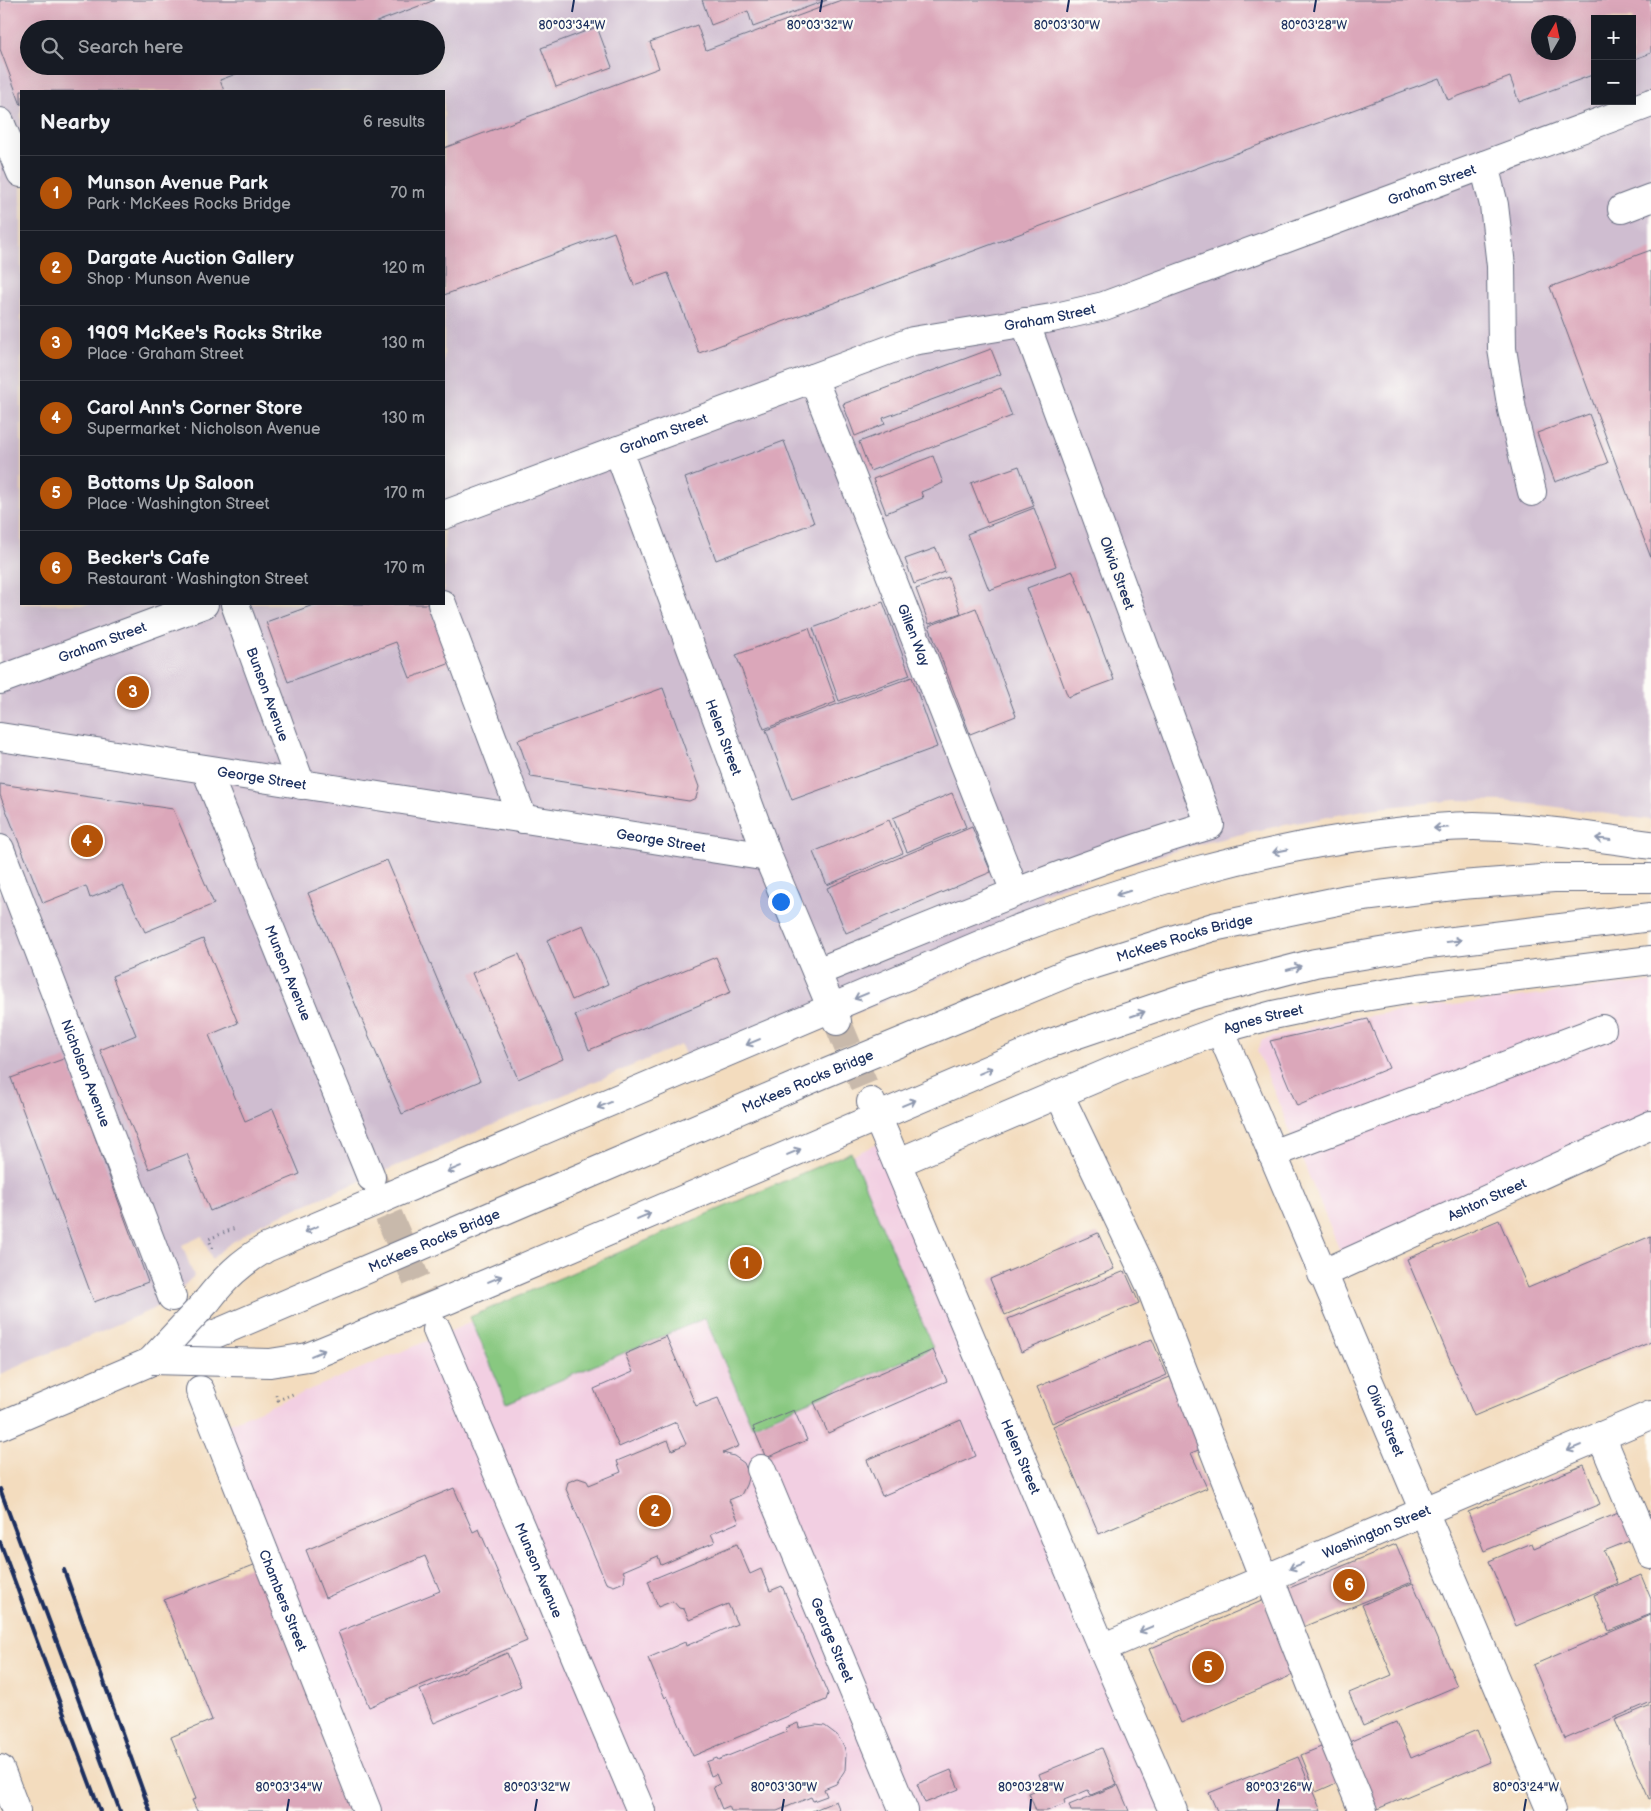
<!DOCTYPE html>
<html lang="en">
<head>
<meta charset="utf-8">
<style>
	body { margin:0; font-family:"Balsamiq Sans",sans-serif; background:#242831; color:#f1f3f6 }
	.controls { position:absolute; right:15px; top:15px; display:grid; overflow:hidden; border-radius:0px; box-shadow:0 5px 20px #0002 }
	.controls button { width:45px; height:45px; display:grid; place-items:center; padding:0; border:0; border-bottom:1px solid #363941; background:#171b24; color:#f1f3f6; font:25px sans-serif }
	.compass { position:absolute; left:1531px; top:15px; width:45px; height:45px; border-radius:50%; background:#171b24; box-shadow:0 5px 20px #0002; rotate:9deg }
	.you { position:absolute; left:780px; top:901px; width:18px; height:18px; margin:-12px; border:4px solid #fff; border-radius:50%; background:#1a73e8; box-shadow:0 0 0 8px #1a73e833 }
	.badge { display:grid; place-items:center; width:32px; height:32px; border-radius:50%; background:#b45309; color:#fff; font-size:16px; font-weight:700 }
	.pin { position:absolute; translate:-50% -50%; border:2px solid #fff; box-shadow:0 1px 5px #0006 }
	.list { margin:0; padding:0; list-style:none }
	h2 { display:flex; justify-content:space-between; align-items:center; height:65px; margin:0; padding:0 20px; font-size:21px }
	h2 small { font-size:16px; font-weight:400; color:#9ea1a6 }
	.list li { display:grid; grid-template-columns:32px 1fr auto; gap:15px; align-items:center; box-sizing:border-box; height:75px; padding:0 20px; border-top:1px solid #363941 }
	.list b { display:block; font-size:19px; white-space:nowrap }
	.list p { margin:0; font-size:16px; white-space:nowrap; color:#9ea1a6 }
	.list em { font-size:16px; font-style:normal; color:#9ea1a6 }
	.icon { flex:none; width:28px; height:28px; fill:none; stroke:currentColor; stroke-width:2; stroke-linecap:round; stroke-linejoin:round }
	.map { position:relative; flex:none; width:1651px; height:1811px; overflow:hidden }
	.search { position:absolute; background:#171b24; box-shadow:0 5px 20px #0002; left:20px; top:20px; width:425px; height:55px; display:flex; align-items:center; gap:12px; box-sizing:border-box; padding:0 18px; border-radius:28px; color:#9ea1a6; font-size:19px }
	.panel { position:absolute; background:#171b24; box-shadow:0 5px 20px #0002; left:20px; top:90px; width:425px; height:515px; border-radius:0px }
	.map>svg:first-child { display:block }
	.built { fill:#f2cfe2 }
	.industrial { fill:#cfbdd0; fill-rule:evenodd }
	.green { fill:#88c880; stroke:#527c6f }
	.building { fill:#dba7ba; fill-rule:evenodd }
	.lines { fill:none; stroke-linecap:round; stroke-linejoin:round }
	.minor-tunnel { stroke:#c8b9ab; stroke-width:28; stroke-dasharray:28 14; stroke-linecap:butt }
	.minor-casing { stroke:#676c80; stroke-width:30 }
	.major-casing { stroke:#676c80; stroke-width:30 }
	.path { stroke:#676c80; stroke-width:3; stroke-dasharray:1 4; stroke-linecap:butt }
	.minor { stroke:#fff; stroke-width:28 }
	.major { stroke:#fff; stroke-width:28 }
	.rail { stroke:#1b2f5e; stroke-width:4 }
	.major-bridge-casing { stroke:#676c80; stroke-width:30; stroke-linecap:butt }
	.major-bridge { stroke:#fff; stroke-width:28 }
	.oneway { stroke:#8d97ae }
	.ticks { fill:none; stroke:#1b2f5e; stroke-width:2 }
	.labels { text-anchor:middle; dominant-baseline:central; stroke-width:4.5; stroke-linejoin:round; paint-order:stroke }
	.street-label { font-size:14px; fill:#1b2f5e; stroke:#fdfcf7 }
	.ticks-label { font-size:12px; text-anchor:middle; fill:#1b2f5e; stroke:#fdfcf7; stroke-width:4.5; stroke-linejoin:round; paint-order:stroke }
</style>
</head>
<body>
<div class="map">
<svg width="1651" height="1811" viewBox="0 0 1651 1811">
	<rect width="100%" height="100%" fill="#fdfcf7"/>
	<filter id="ink" filterUnits="userSpaceOnUse"><feTurbulence type="fractalNoise" baseFrequency=".02" numOctaves="2"/><feDisplacementMap in="SourceGraphic" scale="10" xChannelSelector="R" yChannelSelector="G"/><feConvolveMatrix kernelMatrix="1 2 1 2 8 2 1 2 1" color-interpolation-filters="sRGB"/></filter>
	<filter id="wash" filterUnits="userSpaceOnUse"><feTurbulence type="fractalNoise" baseFrequency=".0096" numOctaves="4" result="noise"/><feDisplacementMap in="SourceGraphic" scale="20" xChannelSelector="R" yChannelSelector="G"/><feGaussianBlur stdDeviation="1.12" result="paint"/><feColorMatrix in="noise" values="0 0 0 0 0 0 0 0 0 0 0 0 0 0 0 0 0 1.4 0 .05"/><feComposite in="paint" operator="in"/></filter>
	<g filter="url(#wash)">
		<rect width="100%" height="100%" fill="#f3dcbe"/>
		<!-- built -->
		<g class="built">
			<polygon points="1651,982 1651,1114 1342,1256 1257,1051 1262,1040 1349,1018 1590,988"/>
			<polygon points="887,1140 1173,1811 367,1811 215,1429 439,1336"/>
		</g>
		<!-- industrial -->
		<path class="industrial" d="M 0,0 L 1651,0 L 1651,820 L 1549,806 L 1503,801 L 1455,800 L 1369,809 L 1254,831 L 1188,847 L 1120,867 L 1041,894 L 1053,929 L 696,1081 L 681,1045 L 262,1223 L 225,1247 L 212,1259 L 202,1236 L 182,1245 L 194,1276 L 172,1297 L 151,1310 L 0,1374 ZM 1595,19 L 1632,19 L 1632,101 L 1595,101 ZM 1538,22 L 1568,22 L 1568,52 L 1538,52 ZM 29,29 L 436,29 L 436,66 L 29,66 ZM 21,91 L 444,91 L 444,604 L 21,604 Z"/>
		<!-- green -->
		<polygon class="green" points="851,1152 933,1348 752,1426 705,1318 507,1403 470,1317"/>
		<g id="blocks">
			<!-- building -->
			<g class="building">
				<polygon points="0,0 435,0 358,29 29,29 29,66 257,66 220,80 224,91 21,91 21,105 0,49"/>
				<polygon points="702,0 827,0 753,27 748,11 711,25"/>
				<path d="M 841,0 L 1651,0 L 1651,53 L 1632,60 L 1632,19 L 1595,19 L 1595,74 L 1519,102 L 1510,77 L 1448,100 L 1439,78 L 699,353 L 668,273 L 634,285 L 614,232 L 444,295 L 444,148 L 659,68 L 650,42 L 697,25 L 706,50 ZM 1538,22 L 1568,22 L 1568,52 L 1538,52 Z"/>
				<polygon points="597,27 612,67 556,87 541,48"/>
				<polygon points="1651,250 1651,558 1550,287"/>
				<polygon points="991,349 1001,374 883,418 885,424 855,436 843,404"/>
				<polygon points="1001,388 1012,416 870,471 859,442"/>
				<polygon points="1589,414 1608,463 1555,482 1537,433"/>
				<polygon points="784,441 814,523 716,560 685,478"/>
				<polygon points="933,456 943,483 921,492 923,498 886,513 873,479"/>
				<polygon points="1019,466 1034,506 987,523 971,483"/>
				<polygon points="1034,508 1056,566 989,590 967,534"/>
				<polygon points="936,548 945,572 914,584 905,559"/>
				<polygon points="1073,571 1114,680 1068,697 1027,588"/>
				<polygon points="948,577 961,613 929,624 916,589"/>
				<polygon points="883,602 910,675 839,701 813,628"/>
				<polygon points="316,604 429,604 451,663 410,678 396,642 288,682 266,622"/>
				<polygon points="976,608 1016,716 970,734 929,626"/>
				<polygon points="809,628 836,702 764,729 736,655"/>
				<polygon points="912,677 937,747 792,800 766,730"/>
				<polygon points="663,688 699,787 696,798 689,801 531,777 518,740"/>
				<polygon points="0,784 173,809 214,904 145,932 123,885 90,898 86,886 43,903 0,795"/>
				<polygon points="952,793 966,827 907,852 893,818"/>
				<polygon points="889,820 903,853 827,885 813,852"/>
				<polygon points="972,827 991,872 846,933 827,888"/>
				<polygon points="387,860 480,1081 402,1114 308,893"/>
				<polygon points="583,925 608,984 572,1000 547,940"/>
				<polygon points="203,939 238,1023 209,1035 245,1121 273,1109 300,1174 210,1211 187,1154 149,1169 100,1050 136,1035 112,976"/>
				<polygon points="519,954 563,1059 518,1079 472,973"/>
				<polygon points="716,957 731,992 589,1050 575,1015"/>
				<polygon points="1368,1019 1389,1068 1297,1106 1270,1041"/>
				<polygon points="66,1058 148,1282 94,1302 11,1078"/>
				<polygon points="1499,1220 1528,1288 1651,1236 1651,1342 1474,1416 1407,1259"/>
				<polygon points="1098,1233 1114,1269 1005,1315 990,1279"/>
				<polygon points="1125,1271 1139,1303 1021,1352 1008,1319"/>
				<polygon points="666,1336 696,1406 718,1398 739,1446 723,1453 734,1456 744,1463 749,1475 746,1485 741,1495 729,1500 739,1522 711,1534 715,1542 661,1565 658,1556 623,1571 625,1575 624,1582 614,1586 606,1583 566,1489 568,1482 578,1478 587,1481 589,1485 621,1472 617,1461 668,1440 672,1450 686,1444 676,1422 619,1447 594,1389 633,1372 625,1354"/>
				<polygon points="1152,1339 1167,1375 1052,1423 1037,1387"/>
				<polygon points="933,1350 947,1381 828,1433 814,1402"/>
				<polygon points="1170,1377 1201,1449 1191,1453 1207,1488 1099,1534 1053,1426"/>
				<polygon points="794,1410 807,1440 766,1458 753,1427"/>
				<polygon points="961,1420 976,1456 882,1496 867,1460"/>
				<polygon points="1584,1465 1600,1504 1484,1551 1468,1512"/>
				<polygon points="454,1488 473,1532 479,1529 527,1641 369,1707 338,1632 440,1591 425,1556 325,1598 306,1550"/>
				<polygon points="1623,1511 1634,1539 1604,1551 1618,1583 1516,1626 1489,1561 1532,1543 1534,1548"/>
				<polygon points="737,1544 750,1574 761,1569 770,1591 782,1586 828,1694 826,1700 693,1756 667,1696 665,1698 648,1658 685,1642 686,1646 737,1624 728,1604 689,1620 684,1609 679,1608 673,1601 658,1607 648,1581"/>
				<polygon points="1396,1544 1412,1582 1303,1627 1287,1589"/>
				<polygon points="259,1563 359,1811 197,1811 192,1800 196,1799 171,1737 212,1720 164,1600"/>
				<polygon points="1641,1575 1651,1599 1651,1614 1609,1631 1594,1595"/>
				<polygon points="1413,1583 1457,1686 1363,1726 1349,1693 1392,1675 1362,1605"/>
				<polygon points="1264,1600 1297,1673 1181,1723 1149,1649"/>
				<polygon points="1651,1615 1651,1702 1565,1739 1533,1665"/>
				<polygon points="507,1653 521,1686 434,1723 420,1690"/>
				<polygon points="1651,1705 1651,1798 1649,1799 1615,1720"/>
				<polygon points="1396,1722 1411,1758 1477,1730 1490,1762 1377,1809 1349,1742"/>
				<polygon points="798,1723 799,1728 816,1725 825,1726 837,1735 844,1746 846,1754 845,1770 836,1784 824,1789 827,1796 813,1801 811,1797 777,1811 731,1811 729,1806 722,1809 713,1787 720,1784 716,1774 711,1776 706,1762 717,1758 718,1760 787,1732 786,1728"/>
				<polygon points="1326,1745 1341,1781 1316,1792 1301,1755"/>
				<polygon points="1102,1748 1117,1784 1091,1795 1088,1790 1064,1800 1065,1804 1047,1811 1036,1811 1029,1793 1044,1787 1039,1774"/>
				<polygon points="1298,1757 1321,1811 1217,1811 1209,1793"/>
				<polygon points="951,1770 959,1789 925,1803 917,1784"/>
				<polygon points="1118,1785 1129,1811 1071,1811 1069,1805"/>
				<polygon points="836,1801 840,1811 812,1811"/>
			</g>
		</g>
	</g>
	<g filter="url(#ink)">
		<use href="#blocks" fill-opacity="0" stroke="#676c80" stroke-width="1"/>
		<g class="lines">
			<!-- minor-tunnel -->
			<g class="minor-tunnel">
				<polyline points="837,1021 871,1102"/>
				<polyline points="372,1177 437,1328"/>
			</g>
			<!-- minor casing -->
			<g class="minor-casing">
				<g id="minor">
					<polyline points="0,122 21,173"/>
					<polyline points="1484,165 1494,205 1501,266 1502,349 1512,410 1532,492"/>
					<polyline points="1622,209 1651,198"/>
					<path id="s1" d="M 813,378 L 1015,892"/>
					<path id="s2" d="M 618,450 L 768,857 L 837,1021"/>
					<path id="s3" d="M 444,515 L 913,341 L 1052,318 L 1104,306 L 1651,103"/>
					<path id="s4" d="M 235,604 L 301,785"/>
					<polyline points="442,604 523,819"/>
					<path id="s5" d="M 0,680 L 204,604"/>
					<path id="s6" d="M 0,737 L 768,857"/>
					<path id="s7" d="M 206,770 L 371,1177"/>
					<path id="s8" d="M 0,849 L 172,1297"/>
					<path d="M 817,972 C 947,920 1075,865 1210,825 L 1025,322"/>
					<path id="s9" d="M 1220,1030 L 1551,1811"/>
					<polyline points="1059,1094 1149,1283 1264,1579"/>
					<path id="s10" d="M 871,1102 L 1102,1648 L 1173,1811"/>
					<polyline points="1272,1154 1602,1029"/>
					<path id="s11" d="M 897,1163 L 1129,1064 L 1229,1027 L 1273,1015 L 1340,1001 L 1419,988 L 1651,960"/>
					<path id="s12" d="M 1322,1274 L 1651,1125"/>
					<path id="s13" d="M 437,1330 L 641,1811"/>
					<path id="s14" d="M 200,1390 L 367,1811"/>
					<polyline points="1601,1436 1651,1555"/>
					<path id="s15" d="M 761,1469 L 904,1811"/>
					<polyline points="1269,1577 1313,1689 1363,1811"/>
					<path id="s16" d="M 1102,1648 L 1651,1415"/>
					<polyline points="0,1769 16,1811"/>
				</g>
			</g>
			<!-- major casing -->
			<g class="major-casing">
				<g id="major">
					<path d="M 207,1301 C 225,1278 240,1263 266,1248 L 1015,930 C 1133,886 1255,849 1380,834 C 1411,830 1443,826 1474,826 C 1533,827 1592,837 1651,845"/>
					<polyline points="229,1362 270,1363 308,1357 450,1299 1048,1044 1193,995 1315,963 1429,944 1651,917"/>
					<path id="s17" d="M 0,1426 L 821,1075 L 1070,972 L 1213,927 L 1347,899 L 1461,885 L 1554,878 L 1651,878"/>
				</g>
			</g>
			<!-- path -->
			<g class="path">
				<polyline points="212,1248 209,1239 235,1228"/>
				<polyline points="276,1395 278,1400 293,1394"/>
			</g>
			<!-- minor -->
			<use href="#minor" class="minor"/>
			<!-- major -->
			<use href="#major" class="major"/>
			<!-- rail -->
			<g class="rail">
				<polyline points="0,1489 120,1811"/>
				<polyline points="0,1542 100,1811"/>
				<polyline points="64,1570 150,1811"/>
			</g>
			<!-- major-bridge casing -->
			<g class="major-bridge-casing">
				<g id="major-bridge">
					<polyline points="152,1360 207,1301"/>
					<polyline points="152,1360 229,1362"/>
				</g>
			</g>
			<!-- major-bridge -->
			<use href="#major-bridge" class="major-bridge"/>
		</g>
		<!-- one-way arrows -->
		<defs><path id="oneway-shaft" d="M-6 0H5M1.5-3L5.5 0L1.5 3" fill="none" stroke-width="1.6" stroke-linecap="round" stroke-linejoin="round" transform="scale(1.25)"/></defs>
		<g class="oneway">
			<use href="#oneway-shaft" transform="translate(1441 828) rotate(177)"/>
			<use href="#oneway-shaft" transform="translate(1603 839) rotate(-173)"/>
			<use href="#oneway-shaft" transform="translate(1280 851) rotate(169)"/>
			<use href="#oneway-shaft" transform="translate(1123 893) rotate(163)"/>
			<use href="#oneway-shaft" transform="translate(1454 941) rotate(-7)"/>
			<use href="#oneway-shaft" transform="translate(1294 968) rotate(-15)"/>
			<use href="#oneway-shaft" transform="translate(861 996) rotate(157)"/>
			<use href="#oneway-shaft" transform="translate(1138 1014) rotate(-19)"/>
			<use href="#oneway-shaft" transform="translate(753 1042) rotate(157)"/>
			<use href="#oneway-shaft" transform="translate(986 1071) rotate(-23)"/>
			<use href="#oneway-shaft" transform="translate(909 1103) rotate(-23)"/>
			<use href="#oneway-shaft" transform="translate(604 1105) rotate(157)"/>
			<use href="#oneway-shaft" transform="translate(794 1152) rotate(-23)"/>
			<use href="#oneway-shaft" transform="translate(454 1169) rotate(157)"/>
			<use href="#oneway-shaft" transform="translate(644 1216) rotate(-23)"/>
			<use href="#oneway-shaft" transform="translate(311 1229) rotate(157)"/>
			<use href="#oneway-shaft" transform="translate(495 1279) rotate(-23)"/>
			<use href="#oneway-shaft" transform="translate(318 1353) rotate(-23)"/>
			<use href="#oneway-shaft" transform="translate(1574 1448) rotate(157)"/>
			<use href="#oneway-shaft" transform="translate(1296 1566) rotate(157)"/>
			<use href="#oneway-shaft" transform="translate(1146 1629) rotate(157)"/>
		</g>
	</g>
	<!-- ticks -->
	<path class="ticks" d="M 572,12 L 574,0M 820,12 L 822,0M 1067,12 L 1069,0M 1314,12 L 1316,0M 287,1811 L 289,1799M 535,1811 L 537,1799M 782,1811 L 784,1799M 1030,1811 L 1031,1799M 1277,1811 L 1279,1799M 1524,1811 L 1526,1799"/>
	<g class="labels">
		<!-- street labels -->
		<g class="street-label">
			<text stroke="none"><textPath href="#s3" startOffset="1044">Graham Street</textPath></text>
			<text stroke="none"><textPath href="#s3" startOffset="639">Graham Street</textPath></text>
			<text stroke="none"><textPath href="#s3" startOffset="234">Graham Street</textPath></text>
			<text transform="translate(1117 573) rotate(70)">Olivia Street</text>
			<text stroke="none"><textPath href="#s1" startOffset="276">Gillen Way</textPath></text>
			<text stroke="none"><textPath href="#s5" startOffset="109">Graham Street</textPath></text>
			<text stroke="none"><textPath href="#s4" startOffset="96">Bunson Avenue</textPath></text>
			<text stroke="none"><textPath href="#s2" startOffset="306">Helen Street</textPath></text>
			<text stroke="none"><textPath href="#s6" startOffset="265">George Street</textPath></text>
			<text stroke="none"><textPath href="#s6" startOffset="669">George Street</textPath></text>
			<text stroke="none"><textPath href="#s17" startOffset="1282">McKees Rocks Bridge</textPath></text>
			<text stroke="none"><textPath href="#s7" startOffset="219">Munson Avenue</textPath></text>
			<text stroke="none"><textPath href="#s11" startOffset="394">Agnes Street</textPath></text>
			<text stroke="none"><textPath href="#s8" startOffset="240">Nicholson Avenue</textPath></text>
			<text stroke="none"><textPath href="#s17" startOffset="878">McKees Rocks Bridge</textPath></text>
			<text stroke="none"><textPath href="#s12" startOffset="181">Ashton Street</textPath></text>
			<text stroke="none"><textPath href="#s17" startOffset="472">McKees Rocks Bridge</textPath></text>
			<text stroke="none"><textPath href="#s9" startOffset="424">Olivia Street</textPath></text>
			<text stroke="none"><textPath href="#s10" startOffset="385">Helen Street</textPath></text>
			<text stroke="none"><textPath href="#s16" startOffset="298">Washington Street</textPath></text>
			<text stroke="none"><textPath href="#s13" startOffset="261">Munson Avenue</textPath></text>
			<text stroke="none"><textPath href="#s14" startOffset="226">Chambers Street</textPath></text>
			<text stroke="none"><textPath href="#s15" startOffset="185">George Street</textPath></text>
		</g>
	</g>
	<g class="ticks-label">
		<text x="572" y="29">80°03'34"W</text>
		<text x="820" y="29">80°03'32"W</text>
		<text x="1067" y="29">80°03'30"W</text>
		<text x="1314" y="29">80°03'28"W</text>
		<text x="289" y="1791">80°03'34"W</text>
		<text x="537" y="1791">80°03'32"W</text>
		<text x="784" y="1791">80°03'30"W</text>
		<text x="1031" y="1791">80°03'28"W</text>
		<text x="1279" y="1791">80°03'26"W</text>
		<text x="1526" y="1791">80°03'24"W</text>
	</g>
</svg>
<div class="controls">
<button>+</button>
<button>−</button>
</div>
<svg class="compass" viewBox="-18 -18 36 36"><path d="M0-13l5 13h-10z" fill="#e53935"/><path d="M0 13l5-13h-10z" fill="#9ea1a6"/></svg>
<div class="you"></div>
<div class="pin badge" style="left:746px;top:1263px">1</div>
<div class="pin badge" style="left:655px;top:1511px">2</div>
<div class="pin badge" style="left:133px;top:692px">3</div>
<div class="pin badge" style="left:87px;top:841px">4</div>
<div class="pin badge" style="left:1208px;top:1667px">5</div>
<div class="pin badge" style="left:1349px;top:1585px">6</div>
<div class="search"><svg class="icon" aria-label="search" viewBox="0 0 24 24"><circle cx="10" cy="10" r="6"/><path d="M15 15l6 6"/></svg>Search here</div>
<section class="panel">
<h2>Nearby<small>6 results</small></h2>
<ul class="list">
<li><span class="badge">1</span><div><b>Munson Avenue Park</b><p>Park · McKees Rocks Bridge</p></div><em>70 m</em></li>
<li><span class="badge">2</span><div><b>Dargate Auction Gallery</b><p>Shop · Munson Avenue</p></div><em>120 m</em></li>
<li><span class="badge">3</span><div><b>1909 McKee's Rocks Strike</b><p>Place · Graham Street</p></div><em>130 m</em></li>
<li><span class="badge">4</span><div><b>Carol Ann's Corner Store</b><p>Supermarket · Nicholson Avenue</p></div><em>130 m</em></li>
<li><span class="badge">5</span><div><b>Bottoms Up Saloon</b><p>Place · Washington Street</p></div><em>170 m</em></li>
<li><span class="badge">6</span><div><b>Becker's Cafe</b><p>Restaurant · Washington Street</p></div><em>170 m</em></li>
</ul>
</section>
</div>
</body>
</html>
